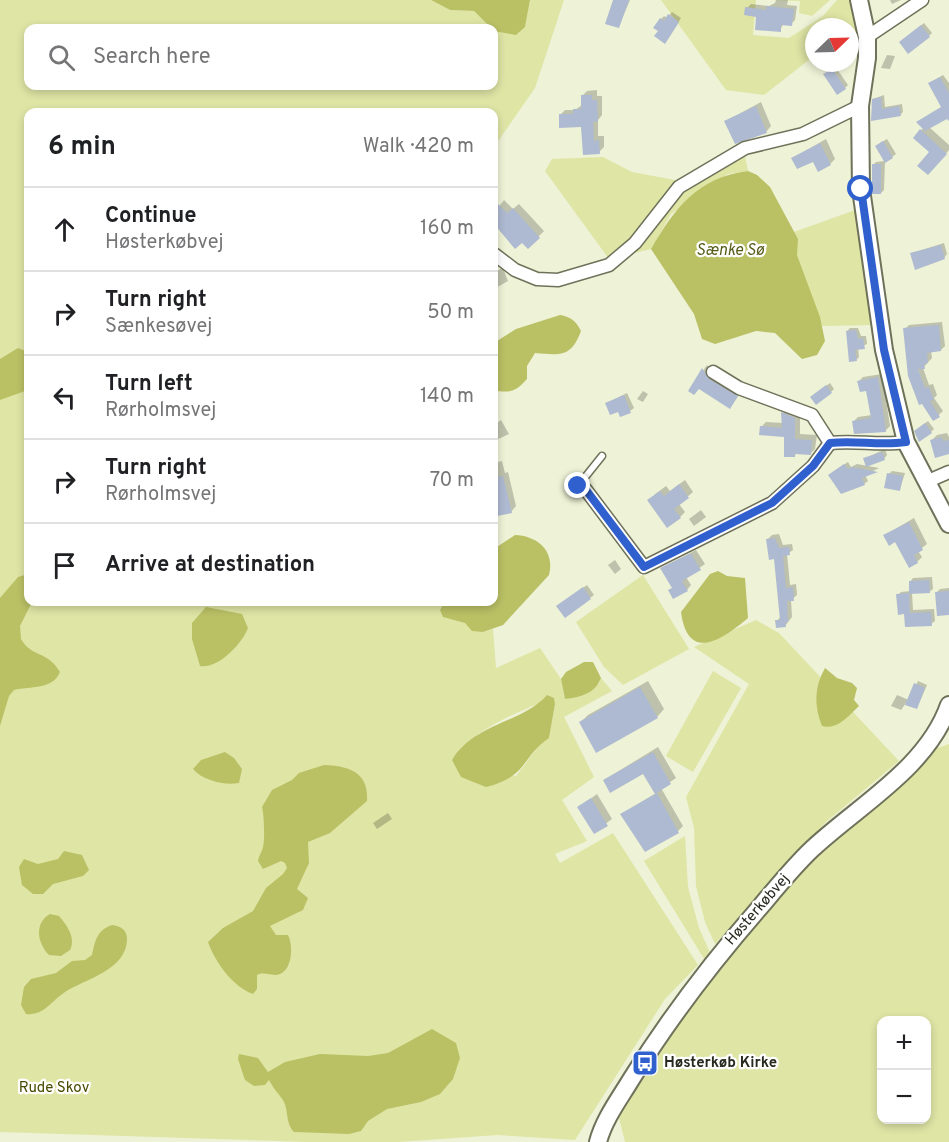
<!DOCTYPE html>
<html lang="en">
<head>
<meta charset="utf-8">
<style>
	body { margin:0; font-family:Overpass,sans-serif; background:#f6f6f6; color:#202124 }
	.controls { position:absolute; right:18px; bottom:18px; display:grid; overflow:hidden; border-radius:12px; box-shadow:0 3px 9px #0003 }
	.controls button { width:54px; height:54px; display:grid; place-items:center; padding:0; border:0; border-bottom:2px solid #e0e0e0; background:#fff; color:#202124; font:30px sans-serif }
	.compass { position:absolute; left:805px; top:18px; width:54px; height:54px; border-radius:50%; background:#fff; box-shadow:0 3px 9px #0003; rotate:67deg }
	.stop { position:absolute; width:18px; height:18px; margin:-14px; border:4px solid #2f60ce; border-radius:50%; background:#fff }
	.stop.end { background:#2f60ce; border-color:#fff; box-shadow:0 2px 6px #0008 }
	.list { margin:0; padding:0; list-style:none }
	h2 { display:flex; justify-content:space-between; align-items:center; height:78px; margin:0; padding:0 24px; font-size:26px }
	h2 small { font-size:20px; font-weight:400; color:#757577 }
	.list li { display:grid; grid-template-columns:39px 1fr auto; gap:18px; align-items:center; box-sizing:border-box; height:84px; padding:0 24px; border-top:2px solid #e0e0e0 }
	.list b { display:block; font-size:22px; white-space:nowrap }
	.list p { margin:0; font-size:20px; white-space:nowrap; color:#757577 }
	.list em { font-size:20px; font-style:normal; color:#757577 }
	.icon { flex:none; width:33px; height:33px; fill:none; stroke:currentColor; stroke-width:2; stroke-linecap:round; stroke-linejoin:round }
	.map { position:relative; flex:none; width:949px; height:1142px; overflow:hidden }
	.search { position:absolute; background:#fff; box-shadow:0 3px 9px #0003; left:24px; top:24px; width:474px; height:66px; display:flex; align-items:center; gap:15px; box-sizing:border-box; padding:0 21px; border-radius:12px; color:#757577; font-size:22px }
	.panel { position:absolute; background:#fff; box-shadow:0 3px 9px #0003; left:24px; top:108px; width:474px; height:498px; border-radius:12px }
	.map>svg:first-child { display:block }
	.green { fill:#dfe5a5; fill-rule:evenodd }
	.water { fill:#bac165 }
	.shadow { fill:#0003 }
	.building { fill:#aebad1 }
	.lines { fill:none; stroke-linecap:round; stroke-linejoin:round }
	.lane-casing { stroke:#6f725a; stroke-width:9 }
	.street-casing { stroke:#6f725a; stroke-width:15 }
	.secondary-casing { stroke:#6f725a; stroke-width:20 }
	.lane { stroke:#fff; stroke-width:6 }
	.street { stroke:#fff; stroke-width:12 }
	.secondary { stroke:#fff; stroke-width:16 }
	.route { stroke:#2f60ce; stroke-width:8 }
	.labels { text-anchor:middle; dominant-baseline:central; stroke-width:4.5; stroke-linejoin:round; paint-order:stroke }
	.street-label { font-size:15px; fill:#28291f; stroke:#fff }
	.poi-label { font-size:15px; font-weight:bold; fill:#28291f; stroke:#fff; text-anchor:start }
	.park-label { font-size:15px; fill:#484b00; stroke:#fff }
	.water-label { font-size:16px; font-style:italic; fill:#585c19; stroke:#fff }
</style>
</head>
<body>
<div class="map">
<svg width="949" height="1142" viewBox="0 0 949 1142">
	<rect width="100%" height="100%" fill="#eef2d6"/>
	<!-- green -->
	<g class="green">
		<path d="M 0,0 L 431,0 L 450,10 L 474,11 L 491,28 L 28,28 L 28,86 L 494,86 L 494,31 L 525,27 L 530,0 L 564,0 L 535,88 L 494,147 L 494,112 L 28,112 L 28,602 L 444,602 L 440,610 L 483,632 L 493,629 L 496,668 L 540,648 L 561,679 L 565,699 L 599,684 L 601,678 L 612,691 L 564,717 L 594,777 L 562,800 L 587,841 L 555,854 L 560,863 L 613,833 L 698,965 L 665,999 L 575,1140 L 498,1135 L 398,1142 L 307,1142 L 0,1132 ZM 554,698 L 555,704 L 549,738 L 540,744 L 516,776 L 452,760 C 467,733 524,708 554,698 Z"/>
		<polygon points="661,0 756,0 753,35 789,38 823,16 837,0 854,0 860,30 850,35 850,27 814,27 814,56 764,95 726,90"/>
		<polygon points="771,0 830,0 812,16 799,13 800,1"/>
		<polygon points="744,152 748,171 728,174 671,214 651,249 609,259 545,171 552,159 603,157 632,172 680,181"/>
		<polygon points="858,209 875,325 822,326 797,255 797,239 794,232"/>
		<polygon points="643,575 689,649 623,685 604,667 576,622"/>
		<polygon points="756,620 779,633 899,761 826,822 715,944 705,922 696,886 694,828 686,797 749,684 694,647"/>
		<polygon points="713,671 741,688 693,772 666,756"/>
		<path d="M 949,744 L 949,1142 L 625,1142 L 617,1110 C 675,1023 737,932 812,858 C 851,820 895,787 935,749 ZM 882,1020 L 926,1020 L 926,1120 L 882,1120 Z"/>
		<polygon points="685,836 688,887 699,928 712,957 706,962 644,861"/>
	</g>
	<!-- water -->
	<g class="water">
		<polygon points="431,0 530,0 525,27 516,35 494,31 474,11 450,10"/>
		<path d="M 748,171 L 757,175 L 770,187 L 798,239 L 797,255 L 820,317 L 825,341 L 817,355 L 802,359 L 775,333 L 756,331 L 715,344 L 702,339 L 694,314 L 651,249 C 674,209 698,177 748,171 Z"/>
		<path d="M 560,315 C 571,317 576,321 581,331 C 571,358 560,355 535,353 L 527,366 L 527,379 C 517,390 512,393 498,391 L 494,378 L 494,343 L 516,329 Z"/>
		<polygon points="18,348 28,352 28,390 0,400 0,359"/>
		<path d="M 515,535 C 539,536 555,552 549,575 L 503,625 L 483,632 L 472,631 L 465,623 L 443,617 L 440,610 L 444,602 L 494,602 L 494,549 Z"/>
		<path d="M 718,571 L 727,576 L 745,578 L 748,618 C 723,639 688,664 681,612 L 710,574 Z"/>
		<path d="M 28,574 L 28,602 L 32,602 L 20,626 L 21,639 C 32,658 47,650 60,672 C 53,690 30,686 14,690 L 9,696 L 0,726 L 0,598 L 18,577 Z"/>
		<path d="M 206,607 L 242,614 L 248,628 C 242,644 218,669 200,666 L 192,639 L 192,623 Z"/>
		<path d="M 584,662 L 593,662 L 601,678 C 595,694 580,697 565,699 L 561,679 L 566,672 Z"/>
		<path d="M 825,668 L 837,678 L 852,683 L 857,688 L 854,700 L 859,706 C 848,716 838,730 822,726 C 814,706 814,687 825,668 Z"/>
		<path d="M 547,695 L 554,698 L 555,704 L 549,738 C 520,758 529,776 486,787 L 461,777 L 452,760 C 474,723 523,723 547,695 Z"/>
		<path d="M 225,752 L 234,758 L 242,769 L 239,783 C 225,786 202,780 193,769 L 201,760 Z"/>
		<path d="M 324,765 C 349,766 369,772 367,801 L 330,833 L 308,842 L 309,863 L 297,889 L 308,898 L 303,910 L 270,926 L 276,935 L 288,935 C 293,944 293,969 280,974 C 272,977 265,971 257,975 L 257,989 L 253,994 C 233,987 215,962 208,942 L 223,928 L 253,911 L 266,888 L 283,874 L 287,868 L 285,863 L 281,861 L 263,869 L 258,861 C 259,855 262,852 263,847 C 265,840 264,813 262,807 L 272,790 L 292,780 L 299,773 Z"/>
		<polygon points="64,851 82,855 89,870 83,876 53,884 43,894 33,894 22,885 19,867 24,859 38,864 58,859"/>
		<path d="M 50,914 L 59,916 C 67,925 76,938 70,950 L 61,956 L 49,955 C 37,943 34,923 50,914 Z"/>
		<path d="M 112,925 C 120,926 127,929 127,939 C 127,970 85,979 65,992 C 51,1001 44,1016 26,1014 L 21,1005 L 24,987 L 31,979 L 56,973 L 72,961 L 85,960 L 92,955 C 95,941 97,930 112,925 Z"/>
		<path d="M 432,1029 L 456,1043 L 460,1058 L 453,1079 L 440,1094 L 421,1102 L 387,1109 L 368,1121 L 361,1131 L 349,1134 L 294,1132 C 285,1123 289,1110 283,1100 C 278,1093 273,1088 269,1080 L 265,1085 L 254,1086 L 245,1080 L 238,1059 L 239,1054 L 258,1058 L 268,1072 L 285,1062 L 320,1054 L 368,1056 L 388,1053 Z"/>
	</g>
	<!-- shadow -->
	<g class="shadow">
		<polygon points="615,0 630,0 619,26"/>
		<polygon points="776,0 788,0 787,5 797,6 795,20 791,24 784,23 780,30 747,8 751,4 769,6 775,3"/>
		<polygon points="890,0 901,0 892,4"/>
		<polygon points="672,12 681,18 668,39 660,30 661,19 664,16 667,18"/>
		<polygon points="924,23 932,33 929,36 904,39"/>
		<polygon points="859,44 859,52 850,57 850,47"/>
		<polygon points="887,55 895,56 890,69 881,68"/>
		<polygon points="833,63 848,63 837,69 848,85 845,88 828,71 835,67"/>
		<polygon points="943,75 949,83 949,115 929,127 949,145 949,150 933,168 931,152 915,137 924,127 918,122 942,107 933,81"/>
		<polygon points="597,90 597,96 602,96 602,115 598,120 598,136 604,136 604,147 599,152 583,125 560,115 565,110 575,110 582,105 582,96 587,91"/>
		<polygon points="884,95 885,107 902,104 903,112 900,115 872,119 873,99"/>
		<polygon points="761,102 771,126 766,132 726,121"/>
		<polygon points="826,139 835,159 830,164 793,158"/>
		<polygon points="887,139 896,154 892,157 880,143"/>
		<polygon points="885,161 884,190 881,193 873,165 876,162"/>
		<polygon points="504,200 513,209 519,204 544,231 528,247 494,213"/>
		<polygon points="944,243 947,254 944,258 912,253"/>
		<polygon points="503,268 508,281 494,289 494,272"/>
		<polygon points="942,322 945,346 941,350 931,351 932,358 923,368 929,385 933,384 937,395 934,398 943,411 934,419 905,329 909,325"/>
		<polygon points="850,328 858,328 861,336 866,336 867,344 858,348 859,357 856,360 847,331"/>
		<polygon points="707,365 713,374 742,391 730,407 700,387 690,390"/>
		<polygon points="882,374 890,426 885,431 854,421 858,417 872,415 867,389 859,381 863,377"/>
		<polygon points="830,383 834,389 831,392 815,394"/>
		<polygon points="643,391 648,394 643,402 637,399"/>
		<polygon points="627,393 634,408 630,411 619,410 607,403"/>
		<polygon points="788,408 800,413 800,434 817,435 815,449 810,454 798,452 794,456 786,436 761,427 766,422 783,423 783,413"/>
		<polygon points="501,420 509,434 494,441 494,425"/>
		<polygon points="928,421 934,429 931,432 919,428"/>
		<polygon points="947,433 949,437 949,453 932,440 937,435"/>
		<polygon points="885,449 887,455 884,459 864,459"/>
		<polygon points="502,461 505,473 508,472 516,506 511,512 494,513 494,463"/>
		<polygon points="848,462 851,467 857,464 879,468 865,475 868,481 864,484 833,472"/>
		<polygon points="892,471 905,473 900,489 889,474"/>
		<polygon points="685,480 693,492 679,504 685,512 680,517 654,495 666,486 670,491"/>
		<polygon points="701,510 706,517 694,526 689,519"/>
		<polygon points="914,518 927,544 918,551 922,557 917,562 896,540 885,535"/>
		<polygon points="779,534 783,545 792,544 793,550 787,554 790,585 796,584 797,595 791,600 792,617 785,626 777,621 781,616 776,557 768,539 772,535"/>
		<polygon points="696,550 705,564 686,577 691,585 687,590 673,587 662,568"/>
		<polygon points="615,560 621,569 615,574 608,565"/>
		<polygon points="932,577 933,589 929,592 912,593 913,610 934,609 935,621 931,624 906,613 898,595 901,592 911,591 910,582 913,578"/>
		<polygon points="587,585 594,595 566,616 562,603"/>
		<polygon points="949,588 949,613 937,592 940,589"/>
		<polygon points="648,681 664,709 657,717 581,722 588,715"/>
		<polygon points="918,681 927,685 917,708 906,703 901,710 891,706 897,695 909,700"/>
		<polygon points="658,747 676,778 661,788 683,826 678,831 622,814 656,793 644,772 604,780"/>
		<polygon points="597,794 612,819 595,832 579,807"/>
		<polygon points="388,813 392,819 377,829 373,823"/>
	</g>
	<!-- building -->
	<g class="building">
		<polygon points="613,0 629,0 619,28 605,24"/>
		<polygon points="767,6 794,9 792,26 781,25 781,32 755,30 756,17 744,15 745,7 766,10"/>
		<polygon points="668,14 679,22 665,44 654,36 658,31 653,28 660,18 664,21"/>
		<polygon points="921,25 930,37 908,54 899,42"/>
		<polygon points="832,69 846,89 837,95 823,74"/>
		<polygon points="940,77 949,93 949,121 947,119 925,131 916,122 941,107 928,83"/>
		<polygon points="581,95 592,95 592,100 597,100 598,121 593,122 594,141 599,140 600,154 583,155 581,127 559,128 559,114 573,114 573,109 581,109"/>
		<polygon points="881,97 882,109 899,106 901,116 871,121 872,99"/>
		<polygon points="756,106 767,133 735,144 724,121"/>
		<polygon points="920,129 947,154 928,175 917,166 929,152 913,138"/>
		<polygon points="883,141 893,158 885,163 875,146"/>
		<polygon points="820,143 831,165 818,172 813,162 797,169 791,158"/>
		<rect x="872" y="164" width="9" height="30"/>
		<polygon points="498,204 507,213 513,208 540,238 528,249 522,243 515,249 494,224 497,219 494,215 494,208"/>
		<polygon points="941,245 945,259 915,270 910,253"/>
		<polygon points="939,325 941,351 927,353 928,363 924,364 925,369 918,369 925,388 929,387 934,400 930,401 940,417 933,421 922,404 919,405 908,376 903,328"/>
		<polygon points="856,330 858,339 863,338 865,349 855,350 857,361 849,362 846,331"/>
		<polygon points="702,368 709,379 738,396 730,409 699,389 694,395 688,391"/>
		<polygon points="878,377 886,432 854,434 852,421 871,418 866,391 860,392 857,381"/>
		<polygon points="826,385 832,393 816,405 810,397"/>
		<polygon points="624,395 631,413 620,417 618,412 610,415 605,403"/>
		<polygon points="781,412 795,418 795,439 812,440 811,455 795,454 795,457 784,457 784,437 759,435 760,426 782,428"/>
		<polygon points="925,423 932,433 919,442 914,431"/>
		<polygon points="942,437 943,441 949,440 949,454 935,458 930,440"/>
		<polygon points="882,452 885,460 866,467 863,458"/>
		<polygon points="844,464 848,469 852,467 878,472 862,478 865,485 841,494 828,475"/>
		<polygon points="887,473 903,476 900,491 884,488"/>
		<polygon points="503,476 512,513 497,516 497,514 494,514 494,478"/>
		<polygon points="679,484 689,498 674,509 681,518 667,528 647,500 660,491 664,496"/>
		<polygon points="909,522 923,550 914,555 918,563 909,568 895,542 889,546 883,535"/>
		<polygon points="775,538 779,548 789,547 790,555 783,556 786,588 793,587 794,601 787,601 788,622 785,623 786,627 776,628 775,620 780,620 774,559 769,560 766,539"/>
		<polygon points="689,554 691,554 701,570 682,581 688,591 673,599 668,590 672,588 660,568"/>
		<polygon points="929,580 930,593 909,594 909,581"/>
		<polygon points="583,587 591,599 565,618 556,606"/>
		<polygon points="949,591 949,615 937,616 935,592"/>
		<polygon points="909,593 910,613 931,612 932,626 905,627 904,614 898,615 896,594"/>
		<polygon points="914,683 925,688 917,709 905,705"/>
		<polygon points="640,687 658,718 596,753 579,722"/>
		<polygon points="653,752 671,784 655,794 643,774 610,793 603,780"/>
		<polygon points="657,793 679,833 645,852 620,814"/>
		<polygon points="591,798 608,826 594,834 577,807"/>
	</g>
	<g class="lines">
		<!-- lane casing -->
		<g class="lane-casing">
			<polyline id="lane" points="578,486 602,456"/>
		</g>
		<!-- street casing -->
		<g class="street-casing">
			<g id="street">
				<polyline points="867,37 922,0"/>
				<polyline points="494,254 515,270 537,279 558,280 609,265 635,243 679,187 745,148 803,134 860,106"/>
				<path d="M 713,372 L 739,388 L 812,415 L 830,443 C 856,440 880,446 906,442"/>
				<polyline points="926,482 949,472"/>
				<polyline points="578,486 586,490 644,567 772,503 813,466 830,443"/>
			</g>
		</g>
		<!-- secondary casing -->
		<g class="secondary-casing">
			<g id="secondary">
				<polyline points="859,0 867,37 867,58 860,106 861,189 884,350 906,442 949,524"/>
				<path d="M 598,1142 C 604,1119 620,1098 632,1078 C 670,1017 713,961 761,906 C 777,887 794,866 812,849 C 859,805 927,768 949,705"/>
			</g>
		</g>
		<!-- lane -->
		<use href="#lane" class="lane"/>
		<!-- street -->
		<use href="#street" class="street"/>
		<!-- secondary -->
		<use href="#secondary" class="secondary"/>
	</g>
	<g class="lines">
		<!-- route -->
		<path class="route" d="M 578,486 L 586,490 L 644,567 L 772,503 L 813,466 L 830,443 C 856,440 880,446 906,442 L 884,350 L 861,189"/>
	</g>
	<!-- icons -->
	<defs>
		<g id="bus-square" transform="scale(1.35)"><rect x="-9" y="-9" width="18" height="18" rx="4" fill="#2f60ce" stroke="#fff"/><path d="M-5-6H5V4H4V6H2V4H-2V6H-4V4H-5ZM-3.5-4V0h7V-4ZM-3.5 1.2v1.5H-2V1.2ZM2 1.2v1.5H3.5V1.2Z" fill="#fff"/></g>
	</defs>
	<g fill-rule="evenodd">
		<use href="#bus-square" x="645" y="1063"/>
	</g>
	<g class="labels">
		<!-- street labels -->
		<g class="street-label">
			<text transform="translate(758 910) rotate(-49)">Høsterkøbvej</text>
		</g>
		<!-- poi labels -->
		<g class="poi-label">
			<text x="664" y="1063">Høsterkøb Kirke</text>
		</g>
		<!-- park labels -->
		<g class="park-label">
			<text x="54" y="1088">Rude Skov</text>
		</g>
		<!-- water labels -->
		<g class="water-label">
			<text x="730" y="251">Sænke Sø</text>
		</g>
	</g>
</svg>
<div class="controls">
<button>+</button>
<button>−</button>
</div>
<svg class="compass" viewBox="-18 -18 36 36"><path d="M0-13l5 13h-10z" fill="#e53935"/><path d="M0 13l5-13h-10z" fill="#757577"/></svg>
<div class="stop" style="left:861px;top:189px"></div>
<div class="stop end" style="left:578px;top:486px"></div>
<div class="search"><svg class="icon" aria-label="search" viewBox="0 0 24 24"><circle cx="10" cy="10" r="6"/><path d="M15 15l6 6"/></svg>Search here</div>
<section class="panel">
<h2>6 min<small>Walk · 420 m</small></h2>
<ul class="list">
<li><svg class="icon" aria-label="ahead" viewBox="0 0 24 24"><path d="M12 20V5M6 11l6-6 6 6"/></svg><div><b>Continue</b><p>Høsterkøbvej</p></div><em>160 m</em></li>
<li><svg class="icon" aria-label="right" viewBox="0 0 24 24"><path d="M7 20v-9h11M14 6l5 5-5 5"/></svg><div><b>Turn right</b><p>Sænkesøvej</p></div><em>50 m</em></li>
<li><svg class="icon" aria-label="left" viewBox="0 0 24 24"><path d="M17 20v-9H6M10 6l-5 5 5 5"/></svg><div><b>Turn left</b><p>Rørholmsvej</p></div><em>140 m</em></li>
<li><svg class="icon" aria-label="right" viewBox="0 0 24 24"><path d="M7 20v-9h11M14 6l5 5-5 5"/></svg><div><b>Turn right</b><p>Rørholmsvej</p></div><em>70 m</em></li>
<li><svg class="icon" aria-label="arrive" viewBox="0 0 24 24"><path d="M6 21V4h12l-3 4 3 4H6"/></svg><div><b>Arrive at destination</b></div></li>
</ul>
</section>
</div>
</body>
</html>
